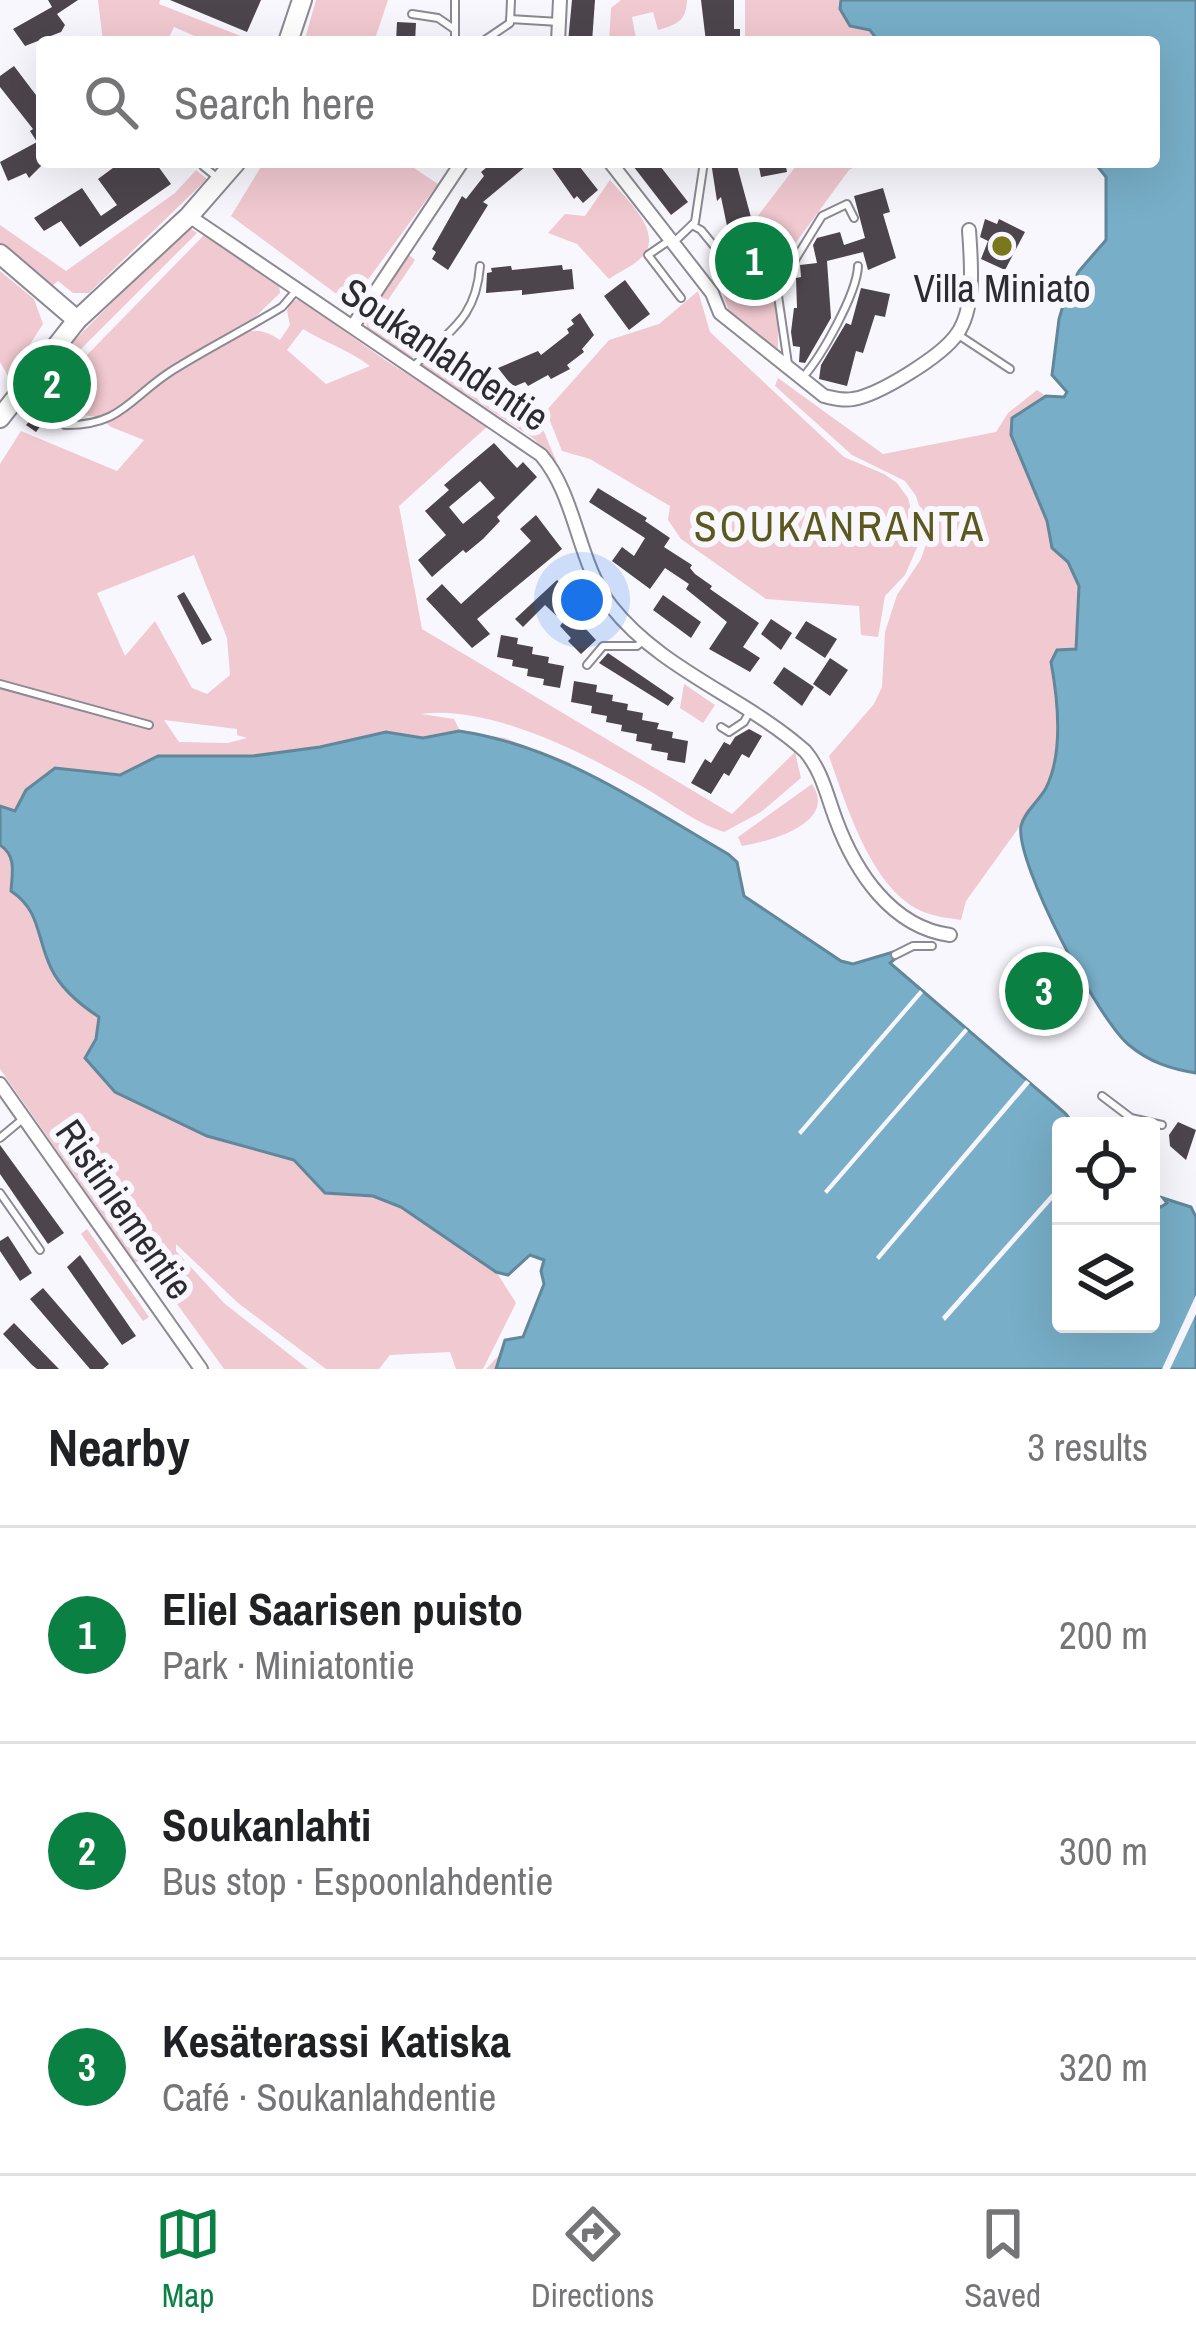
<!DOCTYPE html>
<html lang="en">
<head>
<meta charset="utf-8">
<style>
	body { margin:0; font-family:"Archivo Narrow",sans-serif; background:#f6f6f6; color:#202124 }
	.controls { position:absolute; right:36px; bottom:36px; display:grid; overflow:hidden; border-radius:12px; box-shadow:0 12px 48px #0002 }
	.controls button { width:108px; height:108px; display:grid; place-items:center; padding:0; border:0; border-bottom:3px solid #e0e0e0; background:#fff; color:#202124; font:60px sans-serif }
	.you { position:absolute; left:582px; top:600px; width:42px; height:42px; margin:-30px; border:9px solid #fff; border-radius:50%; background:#1a73e8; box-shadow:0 0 0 18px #1a73e833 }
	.badge { display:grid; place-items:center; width:78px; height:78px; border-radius:50%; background:#0b8043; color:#fff; font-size:39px; font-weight:700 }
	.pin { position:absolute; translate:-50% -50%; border:6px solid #fff; box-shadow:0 3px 12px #0006 }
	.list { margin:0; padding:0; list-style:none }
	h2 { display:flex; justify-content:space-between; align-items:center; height:156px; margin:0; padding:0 48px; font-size:51px }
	h2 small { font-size:39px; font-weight:400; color:#757577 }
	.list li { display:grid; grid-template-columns:78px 1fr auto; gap:36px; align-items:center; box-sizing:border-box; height:216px; padding:0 48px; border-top:3px solid #e0e0e0 }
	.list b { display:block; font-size:45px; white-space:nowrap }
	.list p { margin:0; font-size:39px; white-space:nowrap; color:#757577 }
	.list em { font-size:39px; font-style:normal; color:#757577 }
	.icon { flex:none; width:66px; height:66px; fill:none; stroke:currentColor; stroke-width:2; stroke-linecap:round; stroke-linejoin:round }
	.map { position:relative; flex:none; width:1196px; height:1369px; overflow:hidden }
	.search { position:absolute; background:#fff; box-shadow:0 12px 48px #0002; left:36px; right:36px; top:36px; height:132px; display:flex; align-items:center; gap:30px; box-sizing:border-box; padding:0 42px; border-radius:12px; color:#757577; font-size:45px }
	.sheet { height:804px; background:#fff }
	nav { display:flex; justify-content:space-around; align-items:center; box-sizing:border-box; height:168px; border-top:3px solid #e0e0e0; background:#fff; font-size:33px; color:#757577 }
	nav a { display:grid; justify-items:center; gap:6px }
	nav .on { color:#0b8043 }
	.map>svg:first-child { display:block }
	.green { fill:#f1c9d0; fill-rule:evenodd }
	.water { fill:#78aec8; stroke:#61879a; stroke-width:3 }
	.pier { fill:#f9f7fe }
	.building { fill:#4d454c; fill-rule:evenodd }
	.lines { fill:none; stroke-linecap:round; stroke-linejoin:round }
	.lane-casing { stroke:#8c8993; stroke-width:10 }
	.street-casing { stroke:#8c8993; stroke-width:16 }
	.secondary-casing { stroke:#8c8993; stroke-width:22 }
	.lane { stroke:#fff; stroke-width:6 }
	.street { stroke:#fff; stroke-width:12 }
	.secondary { stroke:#fff; stroke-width:18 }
	.poi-dot { fill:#7b771d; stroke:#f9f7fe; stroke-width:4.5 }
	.labels { text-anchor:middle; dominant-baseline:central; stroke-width:12; stroke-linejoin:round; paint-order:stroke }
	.poi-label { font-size:39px; fill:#2c2b2f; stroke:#f9f7fe }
	.street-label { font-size:39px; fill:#2c2b2f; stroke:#f9f7fe }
	.neighbourhood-label { font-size:42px; letter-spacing:3px; fill:#5c591e; stroke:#f9f7fe }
</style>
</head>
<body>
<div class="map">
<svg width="1196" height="1369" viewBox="0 0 1196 1369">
	<rect width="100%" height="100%" fill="#f9f7fe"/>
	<!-- green -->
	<g class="green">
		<polygon points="98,0 160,0 159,4 256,42 208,42 174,27 167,42 103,42"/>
		<polygon points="316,0 388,0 374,42 304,42"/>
		<path d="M 621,0 L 687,0 C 686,22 677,24 658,30 L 653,12 L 632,17 L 636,38 L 609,42 L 611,8 Z"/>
		<polygon points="745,0 841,0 840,9 870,30 879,42 745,42"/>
		<polygon points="264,162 405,162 438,184 350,304 231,216"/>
		<polygon points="799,162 864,162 849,170 770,278 778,317 778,349 730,314 715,272"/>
		<polygon points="196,170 207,179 89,293 73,293 58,281 51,287 0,246 0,225 66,271 175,193"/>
		<path d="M 610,180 C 625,198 664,231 643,256 C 635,265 619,272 609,279 L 577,244 L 548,233 L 565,214 L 585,216 Z"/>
		<polygon points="191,229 197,233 78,352 69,346 180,234"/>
		<path d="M 204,235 L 279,285 L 280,293 L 245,327 L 208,350 L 208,355 C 237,338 249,319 280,340 L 290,325 L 287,311 L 290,302 L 299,299 L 385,360 L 489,425 L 399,506 L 422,629 L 732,814 L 795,752 L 801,778 L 761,812 L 724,832 C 698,824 673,805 650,791 C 590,756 491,704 421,714 L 454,719 L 460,731 L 505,738 L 571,763 L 611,1283 L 502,1352 L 496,1369 L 486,1369 L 502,1352 L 505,1340 L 523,1337 L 544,1284 L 544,1260 L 530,1255 L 508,1275 L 497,1273 L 516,1303 L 483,1369 L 456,1369 L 450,1352 L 390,1355 L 379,1369 L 326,1369 L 238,1303 L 176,1244 L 176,1251 L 224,1303 L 308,1369 L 224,1369 L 146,1261 L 135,1262 L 0,1069 L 0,464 L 21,431 L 117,471 L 144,440 L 111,427 L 98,417 L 69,413 L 49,394 ZM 303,329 C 326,343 349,350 370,366 L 326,384 L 287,350 ZM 194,555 L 227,638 L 230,675 L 207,694 L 192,688 L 155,621 L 125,656 L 97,593 ZM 164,720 L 237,729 L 237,735 L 247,738 L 228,743 L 179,742 Z"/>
		<polygon points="407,253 415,260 386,303 437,339 427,348 368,309"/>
		<polygon points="0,271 34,299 43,324 16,366 12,383 0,362"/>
		<polygon points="698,291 710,332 844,457 884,474 897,483 908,498 919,543 905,575 885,596 878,637 861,635 859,606 766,599 681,539 668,520 670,506 590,459 562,451 546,411 609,340 659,324"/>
		<polygon points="366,314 421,351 412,358 367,330"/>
		<polygon points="428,356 461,380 480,383 524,404 540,422 557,463 533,438 420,364"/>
		<path d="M 778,378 L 883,454 L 996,432 L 1008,413 L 1037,390 L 1046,396 L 1042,418 L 1196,651 L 1033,808 L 966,901 L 961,920 C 949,918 936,917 924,912 C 872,892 846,804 829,756 L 874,704 L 882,687 L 885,632 L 897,595 L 921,559 L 927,541 L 925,525 L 916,496 L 905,481 L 852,455 L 775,386 Z"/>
		<polygon points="684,684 715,705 703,723 680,708"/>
		<path d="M 812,784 C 838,822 772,841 742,846 L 738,837 Z"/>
		<polygon points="87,1229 149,1317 143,1321 81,1234"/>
	</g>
	<!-- water -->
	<g class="water">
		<path d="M 841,0 L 1196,0 L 1196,1073 C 1171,1069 1149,1062 1129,1045 C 1099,1021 1015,863 1021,826 C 1024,812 1039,801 1046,788 C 1064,752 1058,700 1051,662 L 1057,650 L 1076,649 L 1079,586 L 1068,562 L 1052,548 L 1047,521 L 1011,435 L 1012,418 L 1046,396 L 1064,397 L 1067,392 L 1052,375 L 1059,319 L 1067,292 L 1079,271 L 1106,240 L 1106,177 L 1094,162 L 1154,162 L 1154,42 L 879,42 L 870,30 L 850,26 L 840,9 Z"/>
		<path d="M 459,731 C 560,746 642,804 728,854 L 737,862 L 744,896 L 841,961 L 853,964 L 893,952 L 896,958 L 890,963 L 1065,1113 L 1076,1126 L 1061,1126 L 1061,1324 L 1151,1324 L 1151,1203 L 1161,1207 L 1167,1203 L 1163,1198 L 1191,1207 L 1196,1217 L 1196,1369 L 496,1369 L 505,1340 L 523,1337 L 544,1284 L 541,1271 L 544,1260 L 530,1255 L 508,1275 L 496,1272 L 401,1207 L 373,1196 L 325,1193 L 294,1160 L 207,1136 L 115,1092 L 85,1058 L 96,1039 L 99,1017 C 79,1004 61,989 51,968 C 36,937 41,911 11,891 C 12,874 17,856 0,845 L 0,806 L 15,811 L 26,790 L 55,768 L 120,775 L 158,756 L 253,756 L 320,747 L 386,732 L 423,738 Z"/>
	</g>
	<!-- pier -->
	<g class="pier">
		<polygon points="920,990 923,993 801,1135 798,1132"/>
		<polygon points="965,1028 968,1031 827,1194 824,1191"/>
		<polygon points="1026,1080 1030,1083 879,1260 876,1257"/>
		<polygon points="1061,1183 1061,1190 945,1321 942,1317"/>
		<polygon points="1196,1295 1196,1314 1170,1369 1162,1369"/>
	</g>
	<!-- building -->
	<g class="building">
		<polygon points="48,0 78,0 57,14 65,25 61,32 25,46 13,29 52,7"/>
		<polygon points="170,0 261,0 247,32"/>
		<polygon points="572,0 595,0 592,42 568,42"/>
		<polygon points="701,0 734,0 734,29 740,29 740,40 706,42"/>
		<polygon points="397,22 416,23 415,42 396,42"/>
		<polygon points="14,66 42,103 42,165 29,178 26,173 8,181 0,162 37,142 30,131 33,129 0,87 0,76"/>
		<polygon points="121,162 155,162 171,184 80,247 61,221 44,231 34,218 82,188 101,216 117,205 98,179"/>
		<polygon points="493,162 531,162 483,202 488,205 448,270 432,259 436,252 432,249 462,196 466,199 484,176 481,172"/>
		<polygon points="548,162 576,162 598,190 583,203 577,196 574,199"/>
		<polygon points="630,162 657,162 688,202 671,215"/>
		<polygon points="711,162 736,162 752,221 727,226 721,197 717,201"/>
		<polygon points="758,162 785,162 787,172 761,177"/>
		<polygon points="883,188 890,212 883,214 896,258 868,270 863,252 827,261 831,318 805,363 799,362 800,347 793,346 791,332 794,308 797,308 796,278 801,277 800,265 817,263 813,245 817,238 840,232 844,245 865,238 854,196"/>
		<polygon points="985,219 997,224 999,219 1025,232 1005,270 981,259 988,241 980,237"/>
		<polygon points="562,265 563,270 572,269 574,289 522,295 522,290 486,293 487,273 492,272 491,268 511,266 512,270"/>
		<polygon points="625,280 650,314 629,330 604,296"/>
		<polygon points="861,288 890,294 885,317 875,315 863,353 856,351 847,386 819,379 821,365 846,323 851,325"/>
		<polygon points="580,313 594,335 582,349 584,352 567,365 570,369 551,379 548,375 528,386 525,382 513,387 498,368 538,351 541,355 569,333 567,329 574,324 571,320"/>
		<polygon points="46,402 60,414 53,422 47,417 36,432 26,425"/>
		<path d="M 494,443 L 517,468 L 523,462 L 537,477 L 497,517 L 500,521 L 483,539 L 466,553 L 463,550 L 432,577 L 418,560 L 446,535 L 425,511 L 449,490 L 444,485 ZM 480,481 L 495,498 L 463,524 L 449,507 Z"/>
		<polygon points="598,488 647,518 645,521 670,538 664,547 692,565 690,568 695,574 712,586 710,589 759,623 743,647 760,658 750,672 709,649 727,622 686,589 689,584 665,568 650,589 612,561 622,547 634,556 645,538 589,502"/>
		<polygon points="536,515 562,549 477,619 490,634 472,648 426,599 442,584 461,604 531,541 520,529"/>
		<polygon points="557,580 570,593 567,596 587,624 584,627 596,640 581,654 568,641 571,638 560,626 563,622 545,605 523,627 515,619"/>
		<polygon points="184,592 212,640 202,645 177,596"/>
		<polygon points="663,595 701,622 691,638 653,610"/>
		<polygon points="771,619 792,633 781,650 761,634"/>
		<polygon points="806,621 837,639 825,658 795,638"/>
		<polygon points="501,635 518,638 517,644 533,647 532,654 549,657 548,663 564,666 560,688 543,685 544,679 527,676 528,669 512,666 513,660 497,657"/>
		<polygon points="608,653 674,698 668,706 599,663"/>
		<polygon points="830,658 848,670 830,696 813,684"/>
		<polygon points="784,667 814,687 802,706 773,683"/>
		<polygon points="574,681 597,685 596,692 613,695 612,701 628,704 627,710 643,713 642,720 659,723 657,729 673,732 672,738 688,741 685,763 667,760 668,753 651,750 652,744 636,741 637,734 621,731 622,725 606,722 607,716 591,713 592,706 571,702"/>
		<polygon points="749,729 762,736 749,758 742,754 729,776 724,773 711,794 691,783 705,759 711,763 724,742 730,745 735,737"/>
		<polygon points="1178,1122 1196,1130 1186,1160 1170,1146 1169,1135"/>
		<polygon points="0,1145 64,1233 48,1244 0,1174"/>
		<polygon points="8,1236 32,1273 20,1281 0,1251 0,1241"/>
		<polygon points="80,1255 136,1336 122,1345 67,1267"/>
		<polygon points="43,1288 109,1364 103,1369 90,1369 30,1299"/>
		<polygon points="14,1323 59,1369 37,1369 32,1365 3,1334"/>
	</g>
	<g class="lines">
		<!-- lane casing -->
		<g class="lane-casing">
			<g id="lane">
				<polyline points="412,14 438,18 454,29"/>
				<polyline points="510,19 559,22"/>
				<polyline points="379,42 379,41"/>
				<polyline points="455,42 455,0"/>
				<polyline points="482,42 510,23 511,0"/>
				<polyline points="203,166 219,179"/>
				<polyline points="692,225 701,230 723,257"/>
				<polyline points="670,240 648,255 681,298"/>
				<polyline points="675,241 695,222 704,162"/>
				<polyline points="957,334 1010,369"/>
				<polyline points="788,364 777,289 822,216 847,204 854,218"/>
				<path d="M 414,366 C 448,331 476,320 480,266"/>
				<path d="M 803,377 C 822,356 857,293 858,266"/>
				<path d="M 65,425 C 122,426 130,397 173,370 C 208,348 246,329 282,307 L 295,292"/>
				<polyline points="587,665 603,646 637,646 644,640"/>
				<polyline points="0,684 149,725"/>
				<polyline points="721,727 729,732 744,722 750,711"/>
				<polyline points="895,955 913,946 932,946"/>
				<polyline points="1102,1096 1131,1118 1162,1125"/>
				<polyline points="0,1138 24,1118"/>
				<polyline points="0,1193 40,1250"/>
			</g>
		</g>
		<!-- street casing -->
		<g class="street-casing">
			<g id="street">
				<polyline points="558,42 560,0"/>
				<path d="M 610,162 L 712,293 L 720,313 L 824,396 C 833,398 843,401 853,399 C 879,395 942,356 957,334 C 976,307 971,261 969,230"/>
				<path d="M 189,216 L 541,455 C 577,497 577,562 611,606 C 661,670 746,698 805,751 C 822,771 827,796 836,820 C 855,871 891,927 950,935"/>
				<polyline points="353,326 462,162"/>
				<polyline points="0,1084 201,1369"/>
			</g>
		</g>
		<!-- secondary casing -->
		<g class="secondary-casing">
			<g id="secondary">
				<polyline points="288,42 302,0"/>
				<polyline points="0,254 77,320"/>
				<polyline points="0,418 77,320 189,216 236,162"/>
			</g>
		</g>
		<!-- lane -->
		<use href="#lane" class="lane"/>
		<!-- street -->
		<use href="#street" class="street"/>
		<!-- secondary -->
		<use href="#secondary" class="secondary"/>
	</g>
	<!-- markers -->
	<circle class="poi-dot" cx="1002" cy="246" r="12"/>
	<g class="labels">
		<!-- poi labels -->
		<g class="poi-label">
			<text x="1002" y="288">Villa Miniato</text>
		</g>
		<!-- street labels -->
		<g class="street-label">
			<text transform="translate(445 354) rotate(34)">Soukanlahdentie</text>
			<text transform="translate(125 1209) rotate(55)">Ristiniementie</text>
		</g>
		<!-- neighbourhood labels -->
		<g class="neighbourhood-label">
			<text x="840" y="526">SOUKANRANTA</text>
		</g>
	</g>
</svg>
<div class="controls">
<button><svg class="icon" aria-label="locate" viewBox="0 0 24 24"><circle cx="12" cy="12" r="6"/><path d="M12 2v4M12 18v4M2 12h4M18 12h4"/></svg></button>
<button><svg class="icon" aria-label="layers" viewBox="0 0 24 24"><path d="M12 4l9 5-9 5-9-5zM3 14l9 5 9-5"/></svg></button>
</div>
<div class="you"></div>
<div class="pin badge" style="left:754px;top:261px">1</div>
<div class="pin badge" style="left:52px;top:384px">2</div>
<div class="pin badge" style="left:1044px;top:991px">3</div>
<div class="search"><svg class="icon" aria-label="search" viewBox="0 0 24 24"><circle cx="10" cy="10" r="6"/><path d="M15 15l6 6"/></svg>Search here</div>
</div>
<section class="sheet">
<h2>Nearby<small>3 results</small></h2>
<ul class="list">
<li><span class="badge">1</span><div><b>Eliel Saarisen puisto</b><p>Park · Miniatontie</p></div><em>200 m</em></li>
<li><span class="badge">2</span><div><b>Soukanlahti</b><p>Bus stop · Espoonlahdentie</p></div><em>300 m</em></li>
<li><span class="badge">3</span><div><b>Kesäterassi Katiska</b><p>Café · Soukanlahdentie</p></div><em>320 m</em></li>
</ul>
</section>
<nav>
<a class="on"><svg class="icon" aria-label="map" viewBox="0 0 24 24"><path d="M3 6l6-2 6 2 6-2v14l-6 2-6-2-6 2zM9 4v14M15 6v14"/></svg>Map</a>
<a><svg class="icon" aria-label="directions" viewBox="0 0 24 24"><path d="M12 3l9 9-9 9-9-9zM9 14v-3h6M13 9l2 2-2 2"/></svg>Directions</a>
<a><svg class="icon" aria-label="saved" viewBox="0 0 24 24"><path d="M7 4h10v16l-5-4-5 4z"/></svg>Saved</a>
</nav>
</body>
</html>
